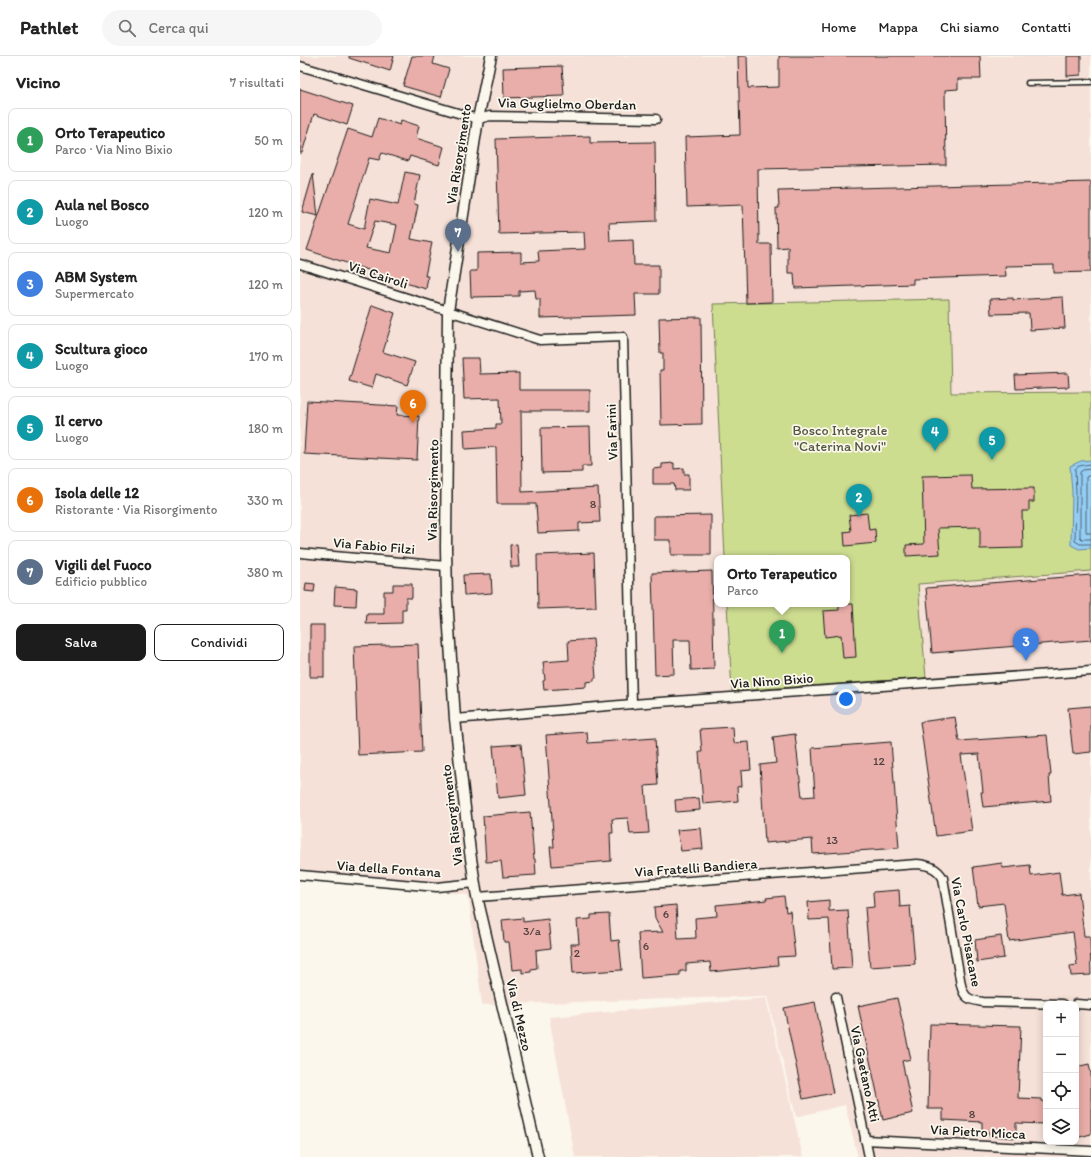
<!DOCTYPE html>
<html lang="it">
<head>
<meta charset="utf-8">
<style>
	body { margin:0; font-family:Itim,sans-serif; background:#f6f6f6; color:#222 }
	.controls { position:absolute; right:12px; bottom:12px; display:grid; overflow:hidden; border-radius:8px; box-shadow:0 2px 10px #0003 }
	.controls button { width:36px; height:36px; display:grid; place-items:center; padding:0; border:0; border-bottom:1px solid #e0e0e0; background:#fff; color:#222; font:20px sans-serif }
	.you { position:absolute; left:546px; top:643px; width:14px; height:14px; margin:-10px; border:3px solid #fff; border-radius:50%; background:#1a73e8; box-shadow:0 0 0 6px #1a73e833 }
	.badge { display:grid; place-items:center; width:26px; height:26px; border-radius:50%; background:#1c1c1c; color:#fff; font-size:13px; font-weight:700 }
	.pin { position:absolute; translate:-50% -33px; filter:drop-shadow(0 1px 2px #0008) }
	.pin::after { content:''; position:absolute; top:21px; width:14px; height:12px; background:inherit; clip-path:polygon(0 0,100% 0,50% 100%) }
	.popup { position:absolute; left:414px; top:499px; width:136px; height:52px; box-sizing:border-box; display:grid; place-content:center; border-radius:8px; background:#fff; filter:drop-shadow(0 1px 3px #0005); font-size:13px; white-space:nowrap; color:#767676 }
	.popup b { font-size:15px; color:#222 }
	.popup::after { content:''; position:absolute; left:50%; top:100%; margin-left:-8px; border:8px solid transparent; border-top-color:#fff }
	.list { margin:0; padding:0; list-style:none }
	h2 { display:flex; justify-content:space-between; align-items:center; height:52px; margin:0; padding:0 16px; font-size:17px }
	h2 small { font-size:13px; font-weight:400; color:#767676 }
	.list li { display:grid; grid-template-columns:26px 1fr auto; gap:12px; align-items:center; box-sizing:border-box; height:64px; margin:0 8px 8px; padding:0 8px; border:1px solid #e0e0e0; border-radius:8px }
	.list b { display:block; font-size:15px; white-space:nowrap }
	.list p { margin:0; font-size:13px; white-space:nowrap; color:#767676 }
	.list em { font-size:13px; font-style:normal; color:#767676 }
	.actions { display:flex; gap:8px; padding:12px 16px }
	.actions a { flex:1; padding:9px 0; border:1px solid #1c1c1c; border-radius:8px; text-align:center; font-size:14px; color:#1c1c1c }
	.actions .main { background:#1c1c1c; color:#fff }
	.icon { flex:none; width:22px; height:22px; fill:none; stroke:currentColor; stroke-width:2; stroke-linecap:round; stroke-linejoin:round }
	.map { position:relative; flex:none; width:791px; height:1101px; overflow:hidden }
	header { display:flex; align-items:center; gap:24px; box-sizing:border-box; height:56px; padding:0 20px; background:#fff; border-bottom:1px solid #e0e0e0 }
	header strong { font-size:19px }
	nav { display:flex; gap:22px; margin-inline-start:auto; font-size:14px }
	.search { width:280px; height:36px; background:#f6f6f6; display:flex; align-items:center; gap:10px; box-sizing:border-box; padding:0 14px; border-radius:22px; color:#767676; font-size:15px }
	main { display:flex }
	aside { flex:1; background:#fff }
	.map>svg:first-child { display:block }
	.built { fill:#f6e1d8; fill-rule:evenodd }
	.green { fill:#cddd90; stroke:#747c56 }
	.water { fill:#95cef5; stroke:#65879e }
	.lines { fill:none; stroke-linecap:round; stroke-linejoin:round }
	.shore { stroke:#4c6373; stroke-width:1 }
	.building { fill:#e9aea9; stroke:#1c1c1c; fill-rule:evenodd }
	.service-casing { stroke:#1c1c1c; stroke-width:7 }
	.minor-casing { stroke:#1c1c1c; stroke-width:11 }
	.tertiary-casing { stroke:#1c1c1c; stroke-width:13 }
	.service { stroke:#fbf7ec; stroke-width:4 }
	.minor { stroke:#fbf7ec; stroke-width:8 }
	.tertiary { stroke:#fbf7ec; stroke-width:10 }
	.labels { text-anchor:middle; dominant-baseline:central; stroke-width:3.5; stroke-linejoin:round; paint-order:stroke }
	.number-label { font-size:12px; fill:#4f403f }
	.street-label { font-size:14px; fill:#1c1c1c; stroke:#fbf7ec }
	.park-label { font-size:14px; fill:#51563f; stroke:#fbf7ec }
</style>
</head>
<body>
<header>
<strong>Pathlet</strong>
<div class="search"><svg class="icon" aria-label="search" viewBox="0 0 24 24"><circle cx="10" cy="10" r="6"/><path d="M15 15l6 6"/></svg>Cerca qui</div>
<nav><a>Home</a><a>Mappa</a><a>Chi siamo</a><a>Contatti</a></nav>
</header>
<main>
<aside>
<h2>Vicino<small>7 risultati</small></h2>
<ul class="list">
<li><span class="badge" style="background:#2e9e5b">1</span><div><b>Orto Terapeutico</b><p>Parco · Via Nino Bixio</p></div><em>50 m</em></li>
<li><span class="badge" style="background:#0f9aa8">2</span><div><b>Aula nel Bosco</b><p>Luogo</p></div><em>120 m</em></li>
<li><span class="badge" style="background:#3f7fe0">3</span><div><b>ABM System</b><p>Supermercato</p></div><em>120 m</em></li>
<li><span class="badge" style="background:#0f9aa8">4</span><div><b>Scultura gioco</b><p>Luogo</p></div><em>170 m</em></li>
<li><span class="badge" style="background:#0f9aa8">5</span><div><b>Il cervo</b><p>Luogo</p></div><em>180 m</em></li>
<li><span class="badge" style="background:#e8710a">6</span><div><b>Isola delle 12</b><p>Ristorante · Via Risorgimento</p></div><em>330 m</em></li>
<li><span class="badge" style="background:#5c6f8a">7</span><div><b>Vigili del Fuoco</b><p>Edificio pubblico</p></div><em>380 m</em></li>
</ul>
<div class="actions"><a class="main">Salva</a><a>Condividi</a></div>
</aside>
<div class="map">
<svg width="791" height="1101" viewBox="0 0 791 1101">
	<rect width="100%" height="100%" fill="#fbf7ec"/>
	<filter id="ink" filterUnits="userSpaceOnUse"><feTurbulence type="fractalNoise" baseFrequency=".025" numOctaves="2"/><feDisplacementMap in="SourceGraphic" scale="8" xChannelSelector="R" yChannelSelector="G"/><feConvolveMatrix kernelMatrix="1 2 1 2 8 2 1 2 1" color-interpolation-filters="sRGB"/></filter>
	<g filter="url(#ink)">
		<!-- built -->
		<g class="built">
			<path d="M 0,0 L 791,0 L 791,1101 L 558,1101 L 545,1049 L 496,1061 L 467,940 L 182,949 L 168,839 L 0,817 ZM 417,502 L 547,502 L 547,548 L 417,548 ZM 746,948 L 776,948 L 776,1086 L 746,1086 Z"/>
			<polygon points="466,942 503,1101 275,1101 249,961"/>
		</g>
		<!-- green -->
		<polygon class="green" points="649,243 651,337 791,336 791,515 618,528 626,622 432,635 427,548 547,548 547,502 425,502 413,248"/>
		<!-- water -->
		<polygon class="water" points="791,404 791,492 779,493 771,489 772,436 770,410 781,405"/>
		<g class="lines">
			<!-- shore -->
			<g class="shore">
				<path d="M 791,408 C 785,409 778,409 775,413 L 776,436 L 775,485 L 780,488 L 791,488"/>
				<polyline points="791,413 783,414 780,416 780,481 782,483 791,483"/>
				<polyline points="791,419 788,420 786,421 786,475 787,477 791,477"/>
			</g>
		</g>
		<!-- building -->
		<g class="building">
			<polygon points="49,0 94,0 90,15 49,2"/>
			<polygon points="112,0 135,0 133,8 149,13 141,41 103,30"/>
			<polygon points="438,0 447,0 448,32 479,31 479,0 680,0 681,23 658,23 658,33 645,34 646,109 458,113 459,188 471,188 472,246 446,247 443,149 387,151 385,81 440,79"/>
			<polygon points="767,0 781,0 781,19 767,20"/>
			<polygon points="262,10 264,40 204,42 203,12"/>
			<polygon points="0,33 53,50 47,69 14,58 2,97 0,97"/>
			<path d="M 78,62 L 100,69 L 101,64 L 119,70 L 116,82 L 144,91 L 139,109 L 110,100 L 108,105 L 82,97 L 79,104 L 69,102 L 48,168 L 64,173 L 70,143 L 98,149 L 105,116 L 120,119 L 114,148 L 118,149 L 111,183 L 132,187 L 125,220 L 128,220 L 126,233 L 102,226 L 73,220 L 74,216 L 7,194 L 48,73 L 72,81 ZM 75,165 L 97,169 L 91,197 L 66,192 Z"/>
			<polygon points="290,80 290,87 355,86 356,165 309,167 310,185 333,184 334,209 359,209 359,238 335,238 336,259 240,262 240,243 236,243 235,234 219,235 219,240 171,241 170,215 177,215 177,197 221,196 221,206 239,205 238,195 285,193 284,176 199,178 196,83"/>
			<polygon points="13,118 18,160 2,156"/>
			<polygon points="791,126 791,216 754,217 754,209 705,210 706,220 613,223 613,228 495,232 494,217 488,217 488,191 477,192 476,152 479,152 478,134"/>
			<polygon points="763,241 765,272 730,274 729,257 691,258 690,243 713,242 713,244"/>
			<polygon points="72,249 95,257 83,296 115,306 107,329 76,318 72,332 49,325"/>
			<polygon points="401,261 402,368 361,369 360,314 363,314 363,297 360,297 359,262"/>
			<polygon points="162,302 179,302 180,318 219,317 219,334 290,334 290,355 221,355 222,436 298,432 300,466 279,467 279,475 238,477 236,448 197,448 196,391 165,393 164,374 196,372 196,368 201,368 200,342 164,343"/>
			<polygon points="768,317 769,331 716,333 715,319"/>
			<polygon points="7,345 98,350 97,359 119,360 117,404 4,398"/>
			<polygon points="290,371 291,410 282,410 282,416 242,417 241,372"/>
			<polygon points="374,407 374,413 384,412 384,418 389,418 389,434 375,434 374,428 353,428 353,413 362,412 362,408"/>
			<polygon points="671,419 672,433 734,432 734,446 729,446 729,455 722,455 723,492 680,493 680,471 638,472 640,498 606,500 606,489 624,488 622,420"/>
			<polygon points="567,457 569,474 575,473 576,487 545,490 544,476 551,475 549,459"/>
			<polygon points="411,459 411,499 371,499 371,484 354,484 354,460"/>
			<polygon points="217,488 219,511 211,511 210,489"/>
			<polygon points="294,497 296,551 238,553 237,499"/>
			<polygon points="412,515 414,613 391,614 390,584 373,584 374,618 355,619 352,517"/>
			<polygon points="191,518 192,537 164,539 163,519"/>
			<polygon points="791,519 791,584 632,597 626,532"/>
			<polygon points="6,527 15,528 14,536 5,535"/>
			<polygon points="93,528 112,528 112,542 106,542 106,553 102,553 102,567 66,568 67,558 84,558 84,535 93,535"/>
			<polygon points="35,531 57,533 56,550 34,549"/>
			<polygon points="539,548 553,548 556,601 543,602 541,579 525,581 523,555 539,554"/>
			<rect x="10" y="569" width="14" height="52"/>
			<polygon points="293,583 296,622 294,622 294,625 286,626 286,631 244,634 243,625 245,624 243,606 269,604 268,585"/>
			<polygon points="118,588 122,696 58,699 54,590"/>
			<polygon points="791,650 791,696 773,698 768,652"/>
			<polygon points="655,661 659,685 747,679 751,719 749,719 751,745 683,751 681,736 683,736 679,698 661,699 672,775 636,780 620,666"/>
			<polygon points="433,671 434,687 449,686 451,714 441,715 442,730 437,731 438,745 403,748 399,696 402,696 400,673"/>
			<polygon points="287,676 288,687 355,682 358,729 345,730 349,777 330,778 328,762 312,763 313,777 310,777 311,805 252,810 250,791 254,791 246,679"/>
			<polygon points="495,678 502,741 515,740 512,692 591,686 599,792 513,798 512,783 465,787 460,709 476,707 473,681"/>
			<polygon points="221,688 226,739 198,742 193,690"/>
			<polygon points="399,742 400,754 376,756 375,744"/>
			<polygon points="230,756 234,803 235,803 236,819 203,821 201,805 186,806 183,760"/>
			<polygon points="401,772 403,793 381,795 377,774"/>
			<polygon points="702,807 703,812 730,809 731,820 759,816 762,839 779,837 784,880 790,880 791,919 771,920 770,910 777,909 773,876 709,885 704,847 678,850 673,811"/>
			<polygon points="599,834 600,851 610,850 615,908 570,911 565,852 574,851 573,836"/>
			<polygon points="484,840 486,856 490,855 495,900 477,901 478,909 411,916 410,906 386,908 386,915 380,915 380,919 341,922 338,877 363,876 355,862 354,851 376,849 378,883 396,882 395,862 417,860 416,849 467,844 466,842"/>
			<polygon points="529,844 529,855 548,854 552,912 532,913 529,863 509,864 508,846"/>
			<polygon points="309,858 311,885 319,884 322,914 273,917 271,888 279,888 277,864 291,863 291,859"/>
			<polygon points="223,862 223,866 248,863 251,892 236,894 237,912 231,913 231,916 222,917 222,913 212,914 209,886 204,886 202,864"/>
			<polygon points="701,880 704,902 677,906 675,884"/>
			<polygon points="597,942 611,1003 602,1005 613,1057 583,1064 558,950"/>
			<polygon points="515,946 533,1037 503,1043 484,952"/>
			<polygon points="630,968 721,970 718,1042 742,1043 742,1045 746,1046 746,1068 716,1067 716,1082 689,1080 689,1076 682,1076 682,1066 643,1064 643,1053 628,1053"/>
			<polygon points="789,1008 791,1018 791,1078 776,1082 776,1011"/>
		</g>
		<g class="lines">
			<!-- service casing -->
			<g class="service-casing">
				<polyline id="service" points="728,27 791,26"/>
			</g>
			<!-- minor casing -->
			<g class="minor-casing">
				<g id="minor">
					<polyline points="0,10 178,63 190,60 356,63"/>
					<polyline points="0,208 240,284 323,281 332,648"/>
					<polyline points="0,497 146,510"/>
					<polyline points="155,663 332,648 791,615"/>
					<polyline points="0,819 137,831 175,827"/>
					<path d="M 177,841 L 617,808 C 629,809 637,812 643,822 L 661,929 C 664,942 669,944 683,946 L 762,948"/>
					<polyline points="536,941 569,1101"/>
					<polyline points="776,948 791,949"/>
					<polyline points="565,1084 791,1095"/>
				</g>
			</g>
			<!-- tertiary casing -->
			<g class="tertiary-casing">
				<polyline id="tertiary" points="191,0 178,63 148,255 146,492 147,542 155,663 161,717 170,796 177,841 238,1101"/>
			</g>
			<!-- service -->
			<use href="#service" class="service"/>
			<!-- minor -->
			<use href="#minor" class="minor"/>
			<!-- tertiary -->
			<use href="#tertiary" class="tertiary"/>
		</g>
	</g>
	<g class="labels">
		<!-- number labels -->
		<g class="number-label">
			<text x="293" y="448">8</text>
			<text x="579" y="705">12</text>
			<text x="532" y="784">13</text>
			<text x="366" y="858">6</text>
			<text x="232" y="875">3/a</text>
			<text x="346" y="890">6</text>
			<text x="277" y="897">2</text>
			<text x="672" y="1058">8</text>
		</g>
		<!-- street labels -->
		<g class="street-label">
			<text transform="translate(267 48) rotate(1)">Via Guglielmo Oberdan</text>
			<text transform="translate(159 98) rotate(-81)">Via Risorgimento</text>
			<text transform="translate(78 219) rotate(18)">Via Cairoli</text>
			<text transform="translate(312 376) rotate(-92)">Via Farini</text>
			<text transform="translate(133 434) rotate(-89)">Via Risorgimento</text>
			<text transform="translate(74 490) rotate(5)">Via Fabio Filzi</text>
			<text transform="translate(472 625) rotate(-4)">Via Nino Bixio</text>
			<text transform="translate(152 759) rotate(-97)">Via Risorgimento</text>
			<text transform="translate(396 812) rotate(-4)">Via Fratelli Bandiera</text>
			<text transform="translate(89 813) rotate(4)">Via della Fontana</text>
			<text transform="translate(666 876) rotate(79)">Via Carlo Pisacane</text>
			<text transform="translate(219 959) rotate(77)">Via di Mezzo</text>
			<text transform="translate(565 1018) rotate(78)">Via Gaetano Atti</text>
			<text transform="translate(678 1076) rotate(3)">Via Pietro Micca</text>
		</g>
		<!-- park labels -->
		<g class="park-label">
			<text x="540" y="374">Bosco Integrale<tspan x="540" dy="16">"Caterina Novi"</tspan></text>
		</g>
	</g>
</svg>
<div class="controls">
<button>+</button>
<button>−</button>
<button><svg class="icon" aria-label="locate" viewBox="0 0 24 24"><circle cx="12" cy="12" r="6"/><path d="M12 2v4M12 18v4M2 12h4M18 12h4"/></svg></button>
<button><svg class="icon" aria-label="layers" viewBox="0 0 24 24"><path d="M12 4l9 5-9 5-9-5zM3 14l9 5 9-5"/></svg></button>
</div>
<div class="you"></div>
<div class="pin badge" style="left:482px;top:597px;background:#2e9e5b">1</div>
<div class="popup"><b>Orto Terapeutico</b>Parco</div>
<div class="pin badge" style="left:559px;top:461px;background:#0f9aa8">2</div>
<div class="pin badge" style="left:726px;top:605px;background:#3f7fe0">3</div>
<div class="pin badge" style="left:635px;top:395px;background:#0f9aa8">4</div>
<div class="pin badge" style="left:692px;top:404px;background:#0f9aa8">5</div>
<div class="pin badge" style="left:113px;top:367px;background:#e8710a">6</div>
<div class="pin badge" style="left:158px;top:196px;background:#5c6f8a">7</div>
</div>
</main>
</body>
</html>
